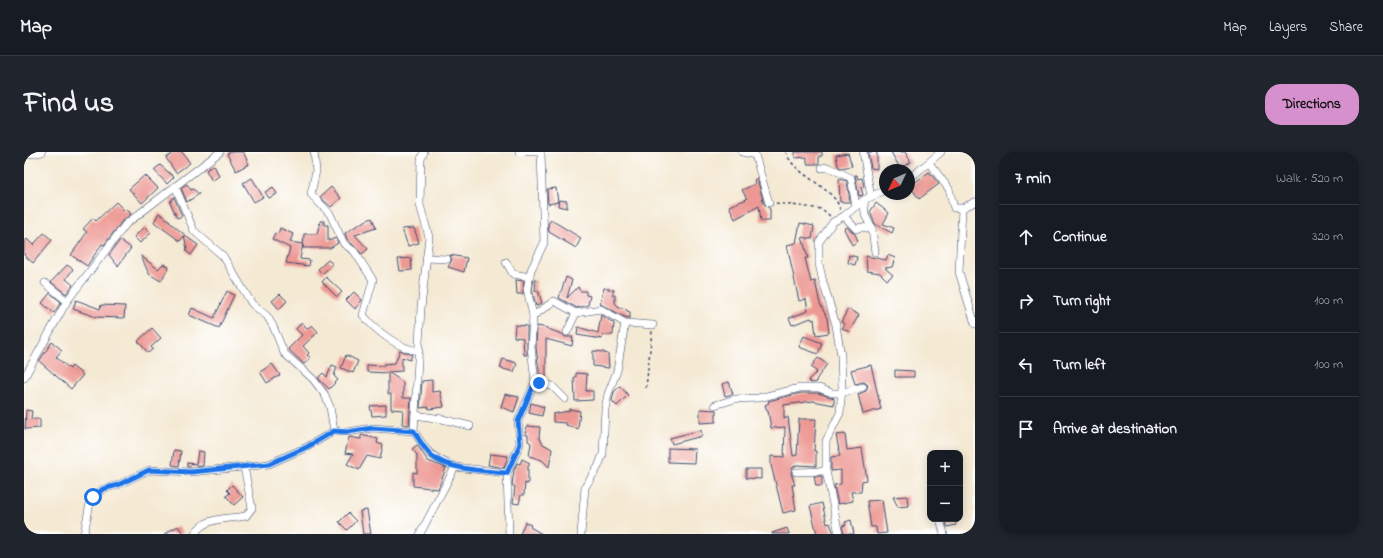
<!DOCTYPE html>
<html lang="en">
<head>
<meta charset="utf-8">
<style>
	body { margin:0; font-family:"Indie Flower",sans-serif; background:#20242c; color:#f1f3f6 }
	.controls { position:absolute; right:12px; bottom:12px; display:grid; overflow:hidden; border-radius:8px; box-shadow:0 2px 10px #0003 }
	.controls button { width:36px; height:36px; display:grid; place-items:center; padding:0; border:0; border-bottom:1px solid #363941; background:#171b24; color:#f1f3f6; font:20px sans-serif }
	.compass { position:absolute; left:855px; top:12px; width:36px; height:36px; border-radius:50%; background:#171b24; box-shadow:0 2px 10px #0003; rotate:226deg }
	.stop { position:absolute; width:12px; height:12px; margin:-9px; border:3px solid #1a73e8; border-radius:50%; background:#fff }
	.stop.end { background:#1a73e8; border-color:#fff; box-shadow:0 1px 4px #0008 }
	.list { margin:0; padding:0; list-style:none }
	h2 { display:flex; justify-content:space-between; align-items:center; height:52px; margin:0; padding:0 16px; font-size:17px }
	h2 small { font-size:13px; font-weight:400; color:#9ea1a6 }
	.list li { display:grid; grid-template-columns:26px 1fr auto; gap:12px; align-items:center; box-sizing:border-box; height:64px; padding:0 16px; border-top:1px solid #363941 }
	.list b { display:block; font-size:15px; white-space:nowrap }
	.list em { font-size:13px; font-style:normal; color:#9ea1a6 }
	.icon { flex:none; width:22px; height:22px; fill:none; stroke:currentColor; stroke-width:2; stroke-linecap:round; stroke-linejoin:round }
	.map { position:relative; flex:none; width:951px; height:382px; overflow:hidden; border-radius:16px }
	header { display:flex; align-items:center; gap:24px; box-sizing:border-box; height:56px; padding:0 20px; background:#171b24; border-bottom:1px solid #363941 }
	header strong { font-size:19px }
	nav { display:flex; gap:22px; margin-inline-start:auto; font-size:14px }
	.intro { display:flex; align-items:center; justify-content:space-between; box-sizing:border-box; height:96px; padding:0 24px }
	h1 { margin:0; font-size:28px }
	.button { padding:10px 18px; border-radius:16px; background:#d690ce; color:#111; font-size:14px; font-weight:700 }
	main { display:flex; gap:24px; padding:0 24px }
	aside { flex:1; background:#171b24; border-radius:16px; box-shadow:0 2px 10px #0003 }
	.map>svg:first-child { display:block }
	.building { fill:#ed9893 }
	.lines { fill:none; stroke-linecap:round; stroke-linejoin:round }
	.minor-casing { stroke:#3c4b70; stroke-width:8 }
	.path { stroke:#3c4b70; stroke-width:1.5; stroke-dasharray:3 3; stroke-linecap:butt }
	.minor { stroke:#fff; stroke-width:7 }
	.route { stroke:#1a73e8; stroke-width:5 }
</style>
</head>
<body>
<header>
<strong>Map</strong>
<nav><a>Map</a><a>Layers</a><a>Share</a></nav>
</header>
<div class="intro"><h1>Find us</h1><a class="button">Directions</a></div>
<main>
<div class="map">
<svg width="951" height="382" viewBox="0 0 951 382">
	<rect width="100%" height="100%" fill="#fff"/>
	<filter id="ink" filterUnits="userSpaceOnUse"><feTurbulence type="fractalNoise" baseFrequency=".025" numOctaves="2"/><feDisplacementMap in="SourceGraphic" scale="8" xChannelSelector="R" yChannelSelector="G"/><feConvolveMatrix kernelMatrix="1 2 1 2 8 2 1 2 1" color-interpolation-filters="sRGB"/></filter>
	<filter id="wash" filterUnits="userSpaceOnUse"><feTurbulence type="fractalNoise" baseFrequency=".012" numOctaves="4" result="noise"/><feDisplacementMap in="SourceGraphic" scale="16" xChannelSelector="R" yChannelSelector="G"/><feGaussianBlur stdDeviation="0.9" result="paint"/><feColorMatrix in="noise" values="0 0 0 0 0 0 0 0 0 0 0 0 0 0 0 0 0 1.4 0 .05"/><feComposite in="paint" operator="in"/></filter>
	<g filter="url(#wash)">
		<rect width="100%" height="100%" fill="#f4e9d3"/>
		<g id="blocks">
			<!-- building -->
			<g class="building">
				<polygon points="151,0 158,0 166,11 152,21 142,6"/>
				<polygon points="206,0 219,0 225,12 212,19 203,2"/>
				<polygon points="771,0 798,0 798,4 795,4 795,12 783,12 783,5 771,6"/>
				<polygon points="844,0 853,0 853,17 847,16"/>
				<polygon points="867,0 881,0 887,10 876,16"/>
				<polygon points="824,1 828,14 817,16 814,14 812,3"/>
				<polygon points="136,13 150,25 143,32 130,18"/>
				<polygon points="190,13 195,24 188,29 182,18"/>
				<polygon points="905,20 915,32 895,47 886,34"/>
				<polygon points="121,23 134,36 118,51 105,37"/>
				<polygon points="831,23 833,23 834,27 838,26 840,34 837,35 839,43 835,44"/>
				<polygon points="228,26 239,45 230,50 219,31"/>
				<polygon points="733,26 740,52 746,57 746,69 737,69 735,54 711,67 705,54 723,47 718,38 731,32 730,28"/>
				<polygon points="815,27 823,29 826,50 816,50"/>
				<polygon points="163,32 167,38 169,37 175,42 163,50 157,36"/>
				<polygon points="249,35 253,42 245,46 241,40"/>
				<polygon points="307,35 317,46 307,55 296,45"/>
				<polygon points="532,36 534,50 524,52 523,37"/>
				<polygon points="150,45 158,64 153,66 146,50"/>
				<polygon points="535,48 543,49 543,56 534,54"/>
				<polygon points="92,50 101,59 103,57 107,62 98,69 80,93 78,92 63,114 47,103 63,80 59,77 69,66 72,69"/>
				<polygon points="852,51 865,61 859,72 870,76 868,81 851,72 846,60"/>
				<polygon points="135,61 146,69 144,69 161,83 156,89 130,70"/>
				<polygon points="348,66 352,76 331,83 344,97 338,102 323,87 321,81 339,70"/>
				<polygon points="527,68 557,86 552,96 525,80 524,72"/>
				<polygon points="296,69 300,69 300,73 304,73 304,89 312,86 314,91 306,96 279,96 280,82 293,82"/>
				<polygon points="776,71 790,74 788,87 778,85 784,106 781,106 787,130 791,129 796,152 803,166 805,181 792,183 790,167 788,168 787,166 768,173 765,166 784,159 782,147 775,149 763,93 772,91"/>
				<polygon points="121,75 127,81 116,91 110,85"/>
				<polygon points="823,75 831,82 834,89 828,93 820,77"/>
				<polygon points="256,76 269,82 266,90 279,92 276,107 286,108 285,114 262,111 266,96 248,87 251,81 254,82"/>
				<polygon points="390,76 395,91 384,94 378,77"/>
				<polygon points="20,81 28,88 9,111 0,103 0,91 3,87 9,93"/>
				<polygon points="160,83 174,93 167,103 162,99 163,97"/>
				<polygon points="96,88 107,96 94,114 85,103"/>
				<polygon points="426,103 443,106 440,120 424,115 428,108"/>
				<polygon points="825,103 833,105 831,113 824,111"/>
				<polygon points="864,103 871,106 868,115 861,116 869,123 863,128 856,121 843,119 842,104 862,108"/>
				<polygon points="117,104 134,117 139,112 145,115 137,129 125,122"/>
				<polygon points="387,106 388,118 376,119 374,107"/>
				<polygon points="304,108 309,112 298,122 294,117"/>
				<polygon points="43,113 49,117 42,127 49,133 42,142 27,130"/>
				<polygon points="302,125 318,140 313,145 298,130"/>
				<polygon points="542,125 548,128 543,146 554,135 556,139 562,139 562,143 566,144 564,153 553,156 535,146"/>
				<polygon points="492,128 500,129 499,142 493,142"/>
				<polygon points="510,128 512,128 511,139 514,138 518,151 512,154 508,137"/>
				<polygon points="580,136 590,138 588,143 591,143 591,151 595,155 602,157 603,159 606,160 606,166 601,165 576,152"/>
				<polygon points="203,139 210,143 195,176 165,163 168,156 190,166"/>
				<polygon points="330,140 338,148 331,157 322,148"/>
				<polygon points="26,141 37,150 30,161 18,151"/>
				<polygon points="256,142 263,149 255,157 248,149"/>
				<polygon points="52,148 76,157 77,153 101,154 100,166 72,165 49,157"/>
				<polygon points="824,157 835,163 825,180 818,176 821,172 817,170"/>
				<polygon points="577,163 590,171 589,183 579,183 578,187 553,183 554,175 574,181"/>
				<polygon points="278,170 283,177 288,173 294,180 279,194 285,201 283,203 287,206 280,212 264,197 278,183 272,177"/>
				<polygon points="491,173 503,174 503,203 500,203 499,186 490,185"/>
				<polygon points="513,174 524,176 524,177 538,182 541,185 549,185 548,194 522,187 522,227 516,226 512,195"/>
				<polygon points="128,176 137,186 127,195 129,197 124,201 114,189"/>
				<polygon points="780,184 798,191 794,202 775,195"/>
				<polygon points="28,190 38,198 32,205 46,217 48,214 59,223 47,237 15,209"/>
				<polygon points="376,198 388,203 386,208 378,205 378,219 364,220 379,230 379,246 387,246 385,273 378,272 379,258 367,257 367,242 364,242 364,221 343,220 343,213 360,214 360,212 371,211"/>
				<polygon points="569,199 580,200 580,201 584,202 585,216 569,214"/>
				<polygon points="322,203 334,209 329,221 317,216"/>
				<polygon points="794,206 803,212 792,228 793,230 787,231 784,228 793,220 787,215"/>
				<polygon points="479,207 493,211 490,220 476,216"/>
				<polygon points="248,212 256,223 243,231 236,220"/>
				<polygon points="308,213 313,215 310,224 314,228 305,237 294,226 299,221 303,225"/>
				<polygon points="847,213 857,257 839,262 834,242 842,239 844,233 840,230 831,232 827,218"/>
				<polygon points="871,218 890,219 890,225 871,225"/>
				<polygon points="552,221 563,222 562,239 569,239 569,248 551,249 550,226 552,225"/>
				<polygon points="408,228 408,240 416,239 420,255 405,257 405,255 396,256 398,229"/>
				<polygon points="705,230 709,242 701,244 698,232"/>
				<polygon points="596,234 604,243 593,254 588,249 590,240"/>
				<polygon points="777,241 794,241 810,246 810,253 789,249 760,253 760,267 764,265 769,304 773,303 775,267 792,267 790,299 792,299 792,314 773,313 768,316 767,321 771,333 768,333 772,358 759,361 747,313 747,304 760,305 761,275 747,276 744,259 743,259 741,253 745,251 744,249"/>
				<polygon points="481,242 495,245 490,260 477,255"/>
				<polygon points="507,251 520,255 518,264 505,261"/>
				<polygon points="362,253 362,263 348,264 346,254"/>
				<polygon points="545,257 556,259 554,277 542,273 542,271 529,270 529,262 545,259"/>
				<polygon points="676,257 692,258 692,270 676,271"/>
				<polygon points="2,258 8,259 7,267 16,267 16,276 1,277"/>
				<polygon points="503,274 516,275 515,286 519,292 528,297 525,315 518,308 505,304 507,291 504,289 504,283 501,282"/>
				<polygon points="677,278 678,284 648,292 646,286"/>
				<polygon points="821,282 823,298 838,296 843,328 838,329 837,340 827,340 829,349 814,352 810,333 817,332 817,318 807,319 807,305 816,304 812,283"/>
				<polygon points="337,283 354,287 353,291 359,293 356,307 343,304 335,318 323,312 329,302 321,301 325,285 337,287"/>
				<polygon points="393,293 404,309 422,316 414,337 389,334 389,320 393,321 393,303 388,297"/>
				<polygon points="644,296 671,297 670,311 644,310"/>
				<polygon points="150,298 157,299 155,314 148,313"/>
				<polygon points="174,299 180,300 179,314 163,315 163,311 172,312"/>
				<polygon points="466,302 484,304 480,316 464,313"/>
				<polygon points="498,307 506,311 504,315 504,332 501,331 500,343 497,343 495,352 489,351 491,335 488,333 490,318 493,311 496,312"/>
				<polygon points="722,317 737,317 737,327 722,326"/>
				<polygon points="790,324 798,324 798,334 792,334"/>
				<polygon points="208,333 219,345 210,353 202,344 206,341 203,338"/>
				<polygon points="883,344 884,354 874,355 869,345"/>
				<polygon points="858,348 863,381 853,382 852,375 847,375 843,349"/>
				<polygon points="798,351 803,372 806,371 810,382 793,382 786,354"/>
				<polygon points="343,358 347,382 339,382 336,359"/>
				<polygon points="324,361 332,369 323,378 315,370"/>
				<polygon points="921,367 931,367 932,373 923,375"/>
				<polygon points="827,368 830,382 820,382 818,374 822,373 821,370"/>
				<polygon points="501,370 507,373 506,375 518,382 496,382"/>
				<polygon points="154,374 159,382 140,382"/>
				<polygon points="763,376 765,382 748,382 748,381"/>
			</g>
		</g>
	</g>
	<g filter="url(#ink)">
		<use href="#blocks" fill-opacity="0" stroke="#3c4b70" stroke-width="1"/>
		<g class="lines">
			<!-- minor casing -->
			<g class="minor-casing">
				<g id="minor">
					<path d="M 290,0 L 292,19 L 287,42 L 306,62 L 320,92 L 330,99 L 349,128 L 339,163 C 352,179 375,197 395,199"/>
					<polyline points="495,0 517,0"/>
					<polyline points="718,0 731,3 745,51"/>
					<polyline points="839,0 847,45"/>
					<polyline points="0,3 18,0"/>
					<polyline points="905,11 925,37 930,56 938,56 951,50"/>
					<polyline points="798,16 804,15 827,26 832,54"/>
					<polyline points="885,27 917,0"/>
					<polyline points="151,34 170,79 199,104 228,152 243,164 249,174 260,201 289,227 301,243 306,255 310,279"/>
					<polyline points="840,48 841,63 848,77 851,100"/>
					<polyline points="938,56 935,120 951,172"/>
					<polyline points="820,64 832,77 837,75 848,77"/>
					<polyline points="402,106 423,107"/>
					<polyline points="482,110 489,122 506,125"/>
					<polyline points="21,131 43,149"/>
					<polyline points="509,164 530,149 552,161 577,157 601,171 629,173"/>
					<polyline points="543,180 552,161"/>
					<polyline points="0,226 43,149 102,72 196,0"/>
					<polyline points="511,230 528,234 541,247"/>
					<polyline points="691,253 711,247 734,246 776,236 795,236 808,241 817,241 839,235"/>
					<polyline points="391,263 418,267 446,274"/>
					<polyline points="431,315 483,321 496,292 494,269 511,230 507,195 509,164 503,137 507,118 520,91 517,1"/>
					<polyline points="772,320 802,319"/>
					<polyline points="483,321 485,382"/>
					<polyline points="916,367 920,382"/>
					<polyline points="60,382 66,351 69,345 79,337 94,333 125,318 167,320 220,315"/>
					<path d="M 171,382 C 179,365 205,367 222,364 L 228,356 L 220,315 L 245,312 L 283,295 L 310,279 L 324,280 L 348,276 L 390,279"/>
					<path d="M 396,382 L 431,315 C 406,304 404,302 390,279 L 397,156 L 405,85 L 396,53 L 397,7 L 400,0"/>
					<polyline points="557,382 561,335 574,315 579,302 581,257 584,242 593,219 601,171"/>
					<polyline points="815,382 802,319 802,289 816,261 818,235 817,204 812,173 799,130 795,112 795,90 809,70 820,64 840,48 861,38"/>
				</g>
			</g>
			<!-- path -->
			<g class="path">
				<path d="M 762,0 C 769,24 812,35 816,58"/>
				<polyline points="752,51 798,57 807,65"/>
				<polyline points="622,236 628,179"/>
			</g>
			<!-- minor -->
			<use href="#minor" class="minor"/>
		</g>
	</g>
	<g class="lines" filter="url(#ink)">
		<!-- route -->
		<path class="route" d="M 69,345 L 79,337 L 94,333 L 125,318 L 167,320 L 245,312 L 283,295 L 310,279 L 324,280 L 348,276 L 390,279 C 395,288 400,297 408,304 C 424,318 463,319 483,321 L 496,292 L 494,269 L 511,230 L 515,231"/>
	</g>
</svg>
<div class="controls">
<button>+</button>
<button>−</button>
</div>
<svg class="compass" viewBox="-18 -18 36 36"><path d="M0-13l5 13h-10z" fill="#e53935"/><path d="M0 13l5-13h-10z" fill="#9ea1a6"/></svg>
<div class="stop" style="left:69px;top:345px"></div>
<div class="stop end" style="left:515px;top:231px"></div>
</div>
<aside>
<h2>7 min<small>Walk · 520 m</small></h2>
<ul class="list">
<li><svg class="icon" aria-label="ahead" viewBox="0 0 24 24"><path d="M12 20V5M6 11l6-6 6 6"/></svg><div><b>Continue</b></div><em>320 m</em></li>
<li><svg class="icon" aria-label="right" viewBox="0 0 24 24"><path d="M7 20v-9h11M14 6l5 5-5 5"/></svg><div><b>Turn right</b></div><em>100 m</em></li>
<li><svg class="icon" aria-label="left" viewBox="0 0 24 24"><path d="M17 20v-9H6M10 6l-5 5 5 5"/></svg><div><b>Turn left</b></div><em>100 m</em></li>
<li><svg class="icon" aria-label="arrive" viewBox="0 0 24 24"><path d="M6 21V4h12l-3 4 3 4H6"/></svg><div><b>Arrive at destination</b></div></li>
</ul>
</aside>
</main>
</body>
</html>
